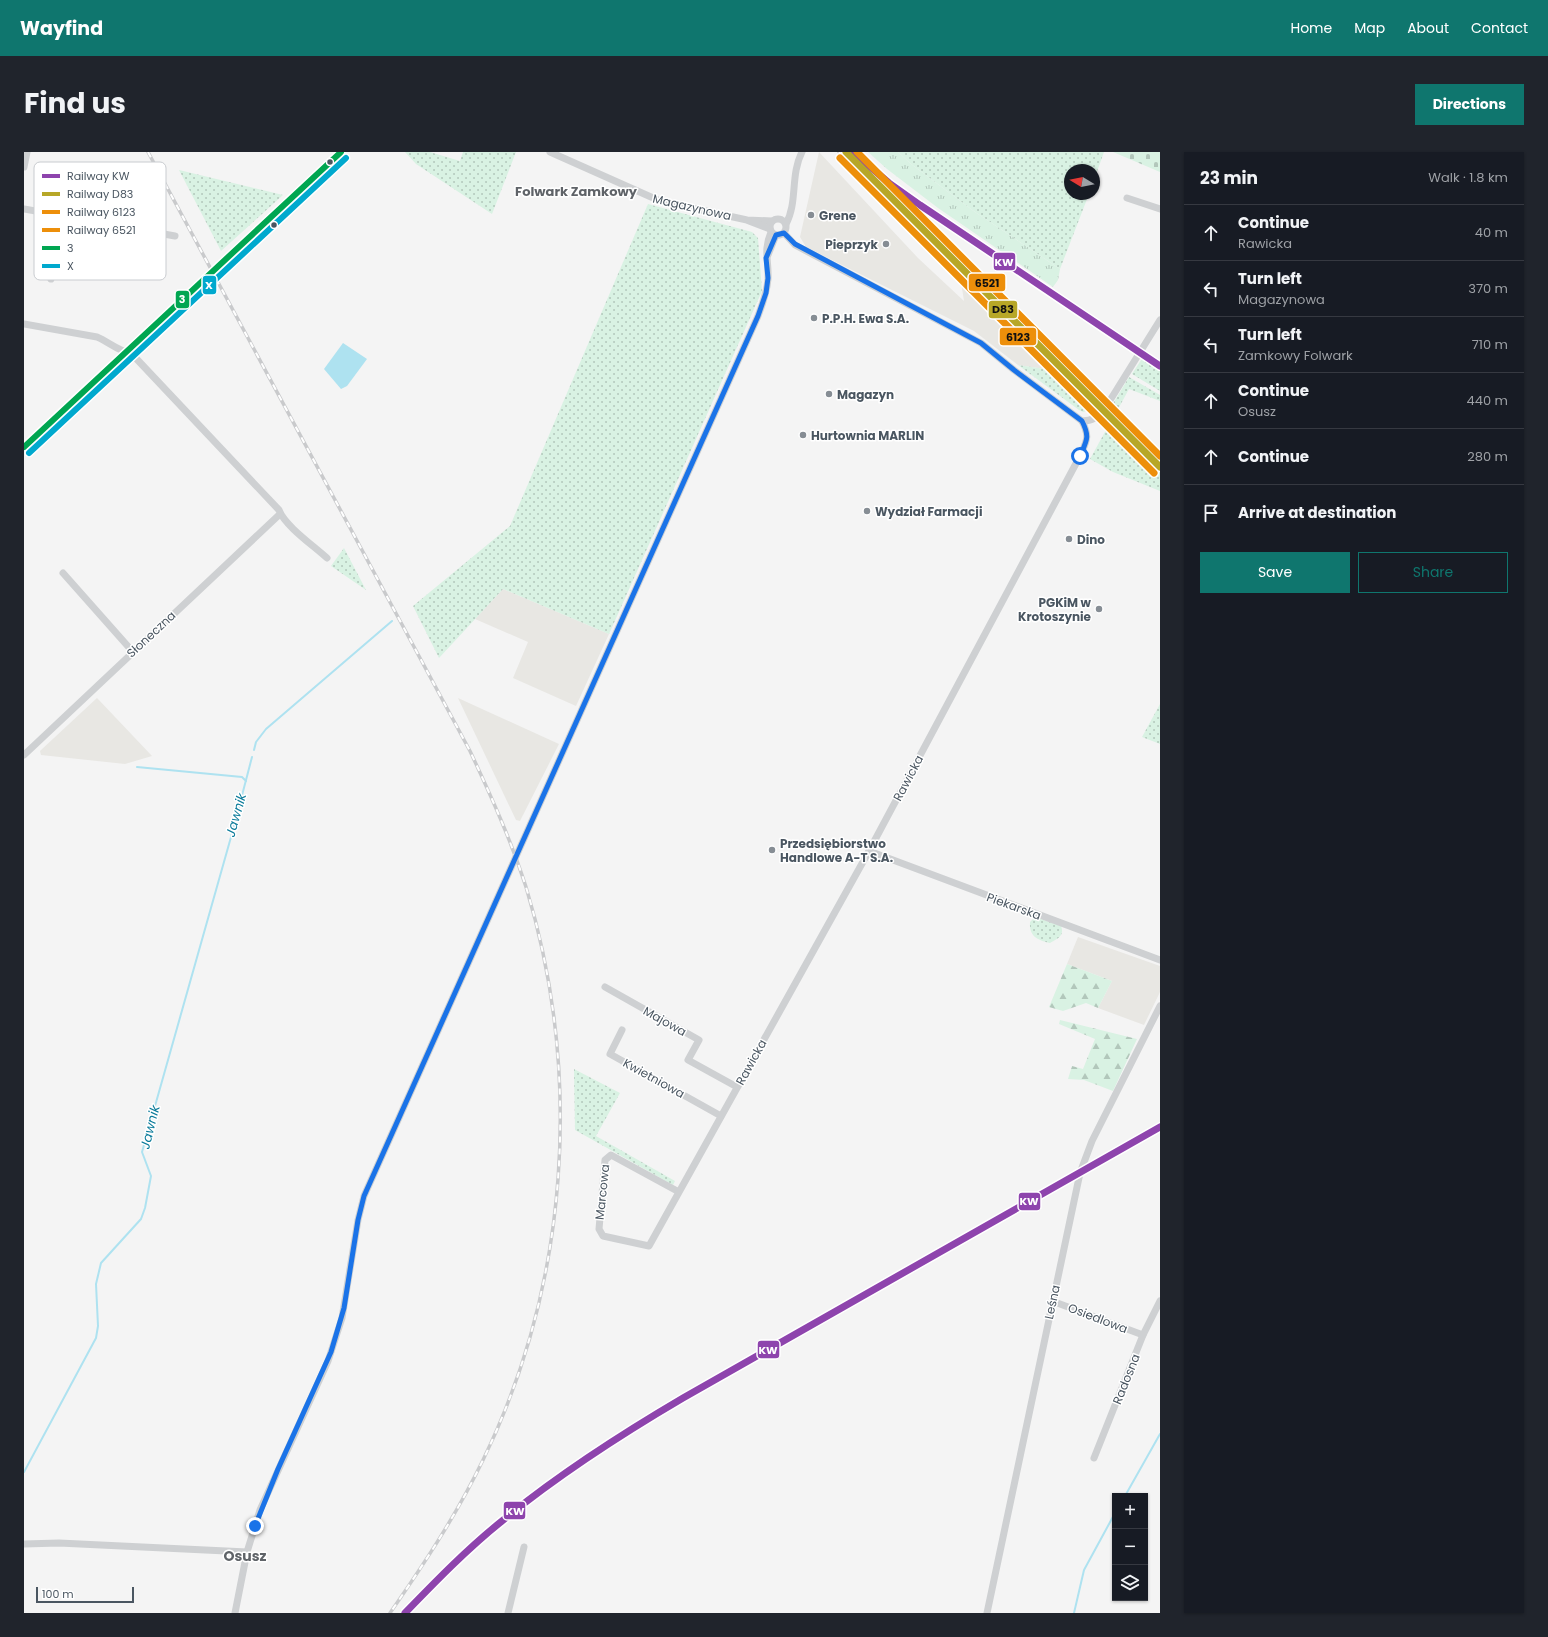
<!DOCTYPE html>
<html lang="en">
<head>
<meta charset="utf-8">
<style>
	body { margin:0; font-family:Poppins,sans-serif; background:#20242c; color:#f1f3f6 }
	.controls { position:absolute; right:12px; bottom:12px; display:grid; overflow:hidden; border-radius:0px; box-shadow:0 1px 3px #0004 }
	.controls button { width:36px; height:36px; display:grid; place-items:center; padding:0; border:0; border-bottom:1px solid #363941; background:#171b24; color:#f1f3f6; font:20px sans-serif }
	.compass { position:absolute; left:1040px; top:12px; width:36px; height:36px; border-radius:50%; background:#171b24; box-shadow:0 1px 3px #0004; rotate:280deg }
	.scale { position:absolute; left:12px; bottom:10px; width:98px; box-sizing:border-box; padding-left:4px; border:2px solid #4a5661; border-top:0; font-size:11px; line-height:14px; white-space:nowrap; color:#4a5661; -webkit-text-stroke:3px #fff; paint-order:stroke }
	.stop { position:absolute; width:12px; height:12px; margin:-9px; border:3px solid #1a73e8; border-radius:50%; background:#fff }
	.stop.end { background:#1a73e8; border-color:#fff; box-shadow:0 1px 4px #0008 }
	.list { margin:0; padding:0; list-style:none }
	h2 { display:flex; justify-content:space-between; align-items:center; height:52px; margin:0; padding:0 16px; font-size:17px }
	h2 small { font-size:13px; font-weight:400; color:#9ea1a6 }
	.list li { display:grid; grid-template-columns:26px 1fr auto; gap:12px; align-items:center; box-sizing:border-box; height:56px; padding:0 16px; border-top:1px solid #363941 }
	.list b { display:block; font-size:15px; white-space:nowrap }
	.list p { margin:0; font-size:13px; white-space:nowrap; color:#9ea1a6 }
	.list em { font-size:13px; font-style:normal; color:#9ea1a6 }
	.actions { display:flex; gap:8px; padding:12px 16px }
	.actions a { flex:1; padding:9px 0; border:1px solid #0f766e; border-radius:0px; text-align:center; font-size:14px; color:#0f766e }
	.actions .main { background:#0f766e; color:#fff }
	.icon { flex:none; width:22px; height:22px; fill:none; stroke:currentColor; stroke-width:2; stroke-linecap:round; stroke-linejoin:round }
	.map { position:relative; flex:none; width:1136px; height:1461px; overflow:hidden; border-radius:0px }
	header { display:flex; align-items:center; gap:24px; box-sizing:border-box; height:56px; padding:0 20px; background:#0f766e; color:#fff }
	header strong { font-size:19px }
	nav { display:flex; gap:22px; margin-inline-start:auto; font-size:14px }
	.intro { display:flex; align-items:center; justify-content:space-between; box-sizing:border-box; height:96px; padding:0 24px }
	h1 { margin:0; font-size:28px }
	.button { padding:10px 18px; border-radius:0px; background:#0f766e; color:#fff; font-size:14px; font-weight:700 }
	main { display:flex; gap:24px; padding:0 24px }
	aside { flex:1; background:#171b24; border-radius:0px; box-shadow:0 1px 3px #0004 }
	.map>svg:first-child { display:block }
	.commercial { fill:#e8e7e3 }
	.grass { fill:url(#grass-dots) }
	.forest { fill:url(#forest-firs) }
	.cemetery { fill:url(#cemetery-stones) }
	.park { fill:url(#park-tufts) }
	.water { fill:#aee2f0 }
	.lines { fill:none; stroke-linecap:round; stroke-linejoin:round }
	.stream { stroke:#aee2f0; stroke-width:2 }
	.minor { stroke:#ced0d2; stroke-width:7 }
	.major { stroke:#caced1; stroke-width:8 }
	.rail-casing { stroke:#c9cacc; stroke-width:3.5 }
	.rail { stroke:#fff; stroke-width:2; stroke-dasharray:6; stroke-linecap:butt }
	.bus-1-casing { stroke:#fff; stroke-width:9 }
	.bus-2-casing { stroke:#fff; stroke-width:9 }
	.bus-1 { stroke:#00a651; stroke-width:6 }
	.bus-2 { stroke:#00a9ce; stroke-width:6 }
	.rail-1-casing { stroke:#fff; stroke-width:10 }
	.rail-2-casing { stroke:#fff; stroke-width:10 }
	.rail-3-casing { stroke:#fff; stroke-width:10 }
	.rail-4-casing { stroke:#fff; stroke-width:10 }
	.rail-1 { stroke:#8e44ad; stroke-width:7 }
	.rail-2 { stroke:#b7a727; stroke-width:7 }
	.rail-3 { stroke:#ed8f0a; stroke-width:7 }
	.rail-4 { stroke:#ed8f0a; stroke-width:7 }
	.route { stroke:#1a73e8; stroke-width:5 }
	.bus-dot { fill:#4a5661; stroke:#fff; stroke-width:1.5 }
	.poi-dot { fill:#868d94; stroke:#fff; stroke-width:1.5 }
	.labels { text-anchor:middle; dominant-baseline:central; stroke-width:3; stroke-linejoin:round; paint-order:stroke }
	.street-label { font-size:12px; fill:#4a5661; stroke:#fff }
	.poi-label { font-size:12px; font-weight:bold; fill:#4a5661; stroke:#fff; text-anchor:start }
	.neighbourhood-label { font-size:13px; font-weight:bold; fill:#5f6368; stroke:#fff }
	.water-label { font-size:13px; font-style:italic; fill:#0c7c9b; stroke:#fff }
	.quarter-label { font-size:14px; font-weight:bold; fill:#5f6368; stroke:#fff }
	.key { fill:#fff; stroke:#c9ccd0; stroke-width:1 }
	.key-label { font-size:11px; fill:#4a5661 }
	.line-badge { stroke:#fff; stroke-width:1.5 }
	.badge-label { font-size:11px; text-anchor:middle; font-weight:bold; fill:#fff }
	.pale-badge-label { font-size:11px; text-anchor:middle; font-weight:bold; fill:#111 }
</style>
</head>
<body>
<header>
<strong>Wayfind</strong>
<nav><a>Home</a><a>Map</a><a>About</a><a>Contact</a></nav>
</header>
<div class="intro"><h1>Find us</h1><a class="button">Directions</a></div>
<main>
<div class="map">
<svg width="1136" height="1461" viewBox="0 0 1136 1461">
	<defs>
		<pattern id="grass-dots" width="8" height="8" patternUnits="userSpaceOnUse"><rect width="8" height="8" fill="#d9f2e3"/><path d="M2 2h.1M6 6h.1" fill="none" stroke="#b2c7bb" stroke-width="1.8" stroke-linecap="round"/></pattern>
		<pattern id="forest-firs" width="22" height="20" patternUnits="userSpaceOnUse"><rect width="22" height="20" fill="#d9f2e3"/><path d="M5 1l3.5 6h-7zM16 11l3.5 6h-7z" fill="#b2c7bb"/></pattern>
		<pattern id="cemetery-stones" width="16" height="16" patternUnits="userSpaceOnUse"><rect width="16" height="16" fill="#d9f2e3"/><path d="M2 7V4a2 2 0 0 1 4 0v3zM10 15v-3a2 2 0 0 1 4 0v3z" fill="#b2c7bb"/></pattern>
		<pattern id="park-tufts" width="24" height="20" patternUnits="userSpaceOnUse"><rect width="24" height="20" fill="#d9f2e3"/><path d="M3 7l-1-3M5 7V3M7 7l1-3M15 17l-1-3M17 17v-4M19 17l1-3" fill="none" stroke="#b2c7bb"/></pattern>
	</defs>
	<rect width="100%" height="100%" fill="#f4f4f4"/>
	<!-- commercial -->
	<g class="commercial">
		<polygon points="795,0 894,106 940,149 937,130 1026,212 1021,217 994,213 950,179 782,95 776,85"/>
		<polygon points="479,437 585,482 552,554 489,526 504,490 451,467"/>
		<polygon points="73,546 128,604 101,612 17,603 16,599"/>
		<polygon points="434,546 535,592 496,669 492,668"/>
		<polygon points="1054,785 1136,814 1136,840 1120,873 1074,856 1088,829 1043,812"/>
	</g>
	<!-- grass -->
	<g class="grass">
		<polygon points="381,0 406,0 436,9 439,0 492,0 468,62 392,12"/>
		<polygon points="874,0 1080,0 1070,28 1070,18 1046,18 1046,42 1065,42 1036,117 951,60 887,12"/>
		<polygon points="155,18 259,43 197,99"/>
		<polygon points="624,52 728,80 734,86 738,139 585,482 479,437 415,506 389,454 486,374"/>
		<polygon points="1119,205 1136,218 1136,239 1108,222"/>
		<polygon points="1026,212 1072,257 1059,260 1055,258 994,213 1021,217"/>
		<polygon points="1105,225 1136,243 1136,249 1105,237 1093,259 1087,255"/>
		<polygon points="1087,269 1136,321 1136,339 1089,320 1066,307"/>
		<polygon points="320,396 342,438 307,414"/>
		<polygon points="1136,552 1136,592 1118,585"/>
		<path d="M 1011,765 L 1037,774 C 1041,784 1033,787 1026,791 C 1013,788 1005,784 1006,770 Z"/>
		<polygon points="550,917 596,941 572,984 651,1029 649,1033 551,978"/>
	</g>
	<!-- forest -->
	<g class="forest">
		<polygon points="1043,812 1088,829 1074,856 1062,851 1039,859 1025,855"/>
		<polygon points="1036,868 1113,887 1089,939 1060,928 1044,927 1048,914 1059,917 1071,887 1035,872"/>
	</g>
	<!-- cemetery -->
	<polygon class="cemetery" points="1089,0 1136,0 1136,20"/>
	<!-- park -->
	<polygon class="park" points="844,0 874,0 887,12 951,60 1036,117 1034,128 1029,135 914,56 863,17"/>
	<!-- water -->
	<polygon class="water" points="319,191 343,207 323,234 317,237 300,217"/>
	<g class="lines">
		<!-- stream -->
		<g class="stream">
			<polyline points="230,598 232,590 242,577 368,469"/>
			<polyline points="113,615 218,625 222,629"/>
			<polyline points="0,1320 72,1186 74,1174 72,1132 77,1111 117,1067 121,1056 127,1024 118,1000 209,678 228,605"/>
			<polyline points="1101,1344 1136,1282"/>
			<polyline points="1050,1461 1060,1418 1091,1361"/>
		</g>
		<!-- minor -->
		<g class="minor">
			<polyline points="526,0 636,49 723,68 748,69"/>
			<polyline points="0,15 3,0"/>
			<polyline points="1103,46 1136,57"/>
			<polyline points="0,57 151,84"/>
			<circle cx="754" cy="75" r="8"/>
			<polyline points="725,69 746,77"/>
			<path d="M 762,72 C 774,50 766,23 778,0"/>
			<polyline points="744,103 752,83"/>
			<polyline points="27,127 40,64"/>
			<path d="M 0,172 L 73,185 C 85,190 95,200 107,201 L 255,358 C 261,374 290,394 303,406"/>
			<path d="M 1058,269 C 1069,269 1073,265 1080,258 L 1136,168"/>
			<polyline points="39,421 109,500"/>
			<polyline points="0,603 256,362"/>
			<polyline points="845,699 1136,808"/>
			<polyline points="581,835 675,888 664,908 713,935"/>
			<polyline points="598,878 586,902 697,964"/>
			<path d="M 655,1040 L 587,1003 L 581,1008 L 575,1077 L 579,1084 L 625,1094 L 845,699 L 1056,304 C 1063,288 1066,285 1058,269 L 990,218 L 957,191 L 771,93 L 760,81"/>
			<polyline points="1028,1149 1119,1183"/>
			<polyline points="1070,1306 1119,1183 1136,1149"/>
			<polyline points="0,1392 35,1391 223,1400"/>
			<path d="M 211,1461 L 223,1400 L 236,1358 L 304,1209 L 318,1166 L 334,1068 L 340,1044 L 734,164 C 739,151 743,140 744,127 C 745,108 739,99 747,80"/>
			<polyline points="484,1461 500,1395"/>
			<polyline points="963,1461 1056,1021 1068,989 1136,854"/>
		</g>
		<!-- major -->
		<polyline class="major" points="0,295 317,0"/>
		<!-- rail casing -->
		<g class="rail-casing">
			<g id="rail">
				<path d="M 124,0 L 446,599 C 467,644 487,688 502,735 C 559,923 545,1131 459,1308 C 433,1362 400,1412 366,1461"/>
				<polyline points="815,0 990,175"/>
			</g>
		</g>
		<!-- rail -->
		<use href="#rail" class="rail"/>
		<!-- bus-1 casing -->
		<g class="bus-1-casing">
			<polyline id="bus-1" points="0,295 317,0"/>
		</g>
		<!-- bus-2 casing -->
		<g class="bus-2-casing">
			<polyline id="bus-2" points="5,301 322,6"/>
		</g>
		<!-- bus-1 -->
		<use href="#bus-1" class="bus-1"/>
		<!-- bus-2 -->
		<use href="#bus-2" class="bus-2"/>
		<!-- rail-1 casing -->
		<g class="rail-1-casing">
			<g id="rail-1">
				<polyline points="829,0 865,31 896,53 1136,214"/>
				<path d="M 381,1461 C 412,1429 443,1397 478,1369 C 535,1322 596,1283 659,1246 L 1136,975"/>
			</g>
		</g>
		<!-- rail-2 casing -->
		<g class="rail-2-casing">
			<polyline id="rail-2" points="822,0 1136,315"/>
		</g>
		<!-- rail-3 casing -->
		<g class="rail-3-casing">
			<polyline id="rail-3" points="816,6 1130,321"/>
		</g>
		<!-- rail-4 casing -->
		<g class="rail-4-casing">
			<polyline id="rail-4" points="833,0 1136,304"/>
		</g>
		<!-- rail-1 -->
		<use href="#rail-1" class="rail-1"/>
		<!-- rail-2 -->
		<use href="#rail-2" class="rail-2"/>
		<!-- rail-3 -->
		<use href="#rail-3" class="rail-3"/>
		<!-- rail-4 -->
		<use href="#rail-4" class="rail-4"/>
	</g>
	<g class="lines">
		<!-- route -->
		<path class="route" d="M 231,1374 L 254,1317 L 307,1200 L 320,1156 L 334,1068 L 340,1044 L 734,164 L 742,141 L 744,126 L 742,106 L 752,83 L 760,81 L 771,92 L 957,191 L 990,218 L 1058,269 C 1066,285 1063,288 1056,304"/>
	</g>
	<!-- markers -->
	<g class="bus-dot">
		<circle cx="306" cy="10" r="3.5"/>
		<circle cx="250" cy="73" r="3.5"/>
	</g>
	<g class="poi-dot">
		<circle cx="787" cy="63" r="4"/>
		<circle cx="862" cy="92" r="4"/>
		<circle cx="790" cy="166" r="4"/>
		<circle cx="805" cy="242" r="4"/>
		<circle cx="779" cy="283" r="4"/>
		<circle cx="843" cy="359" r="4"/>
		<circle cx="1045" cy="387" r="4"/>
		<circle cx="1075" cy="457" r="4"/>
		<circle cx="748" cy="698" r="4"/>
	</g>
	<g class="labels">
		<!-- street labels -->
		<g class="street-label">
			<text transform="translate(668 55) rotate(13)">Magazynowa</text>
			<text transform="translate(127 482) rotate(-43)">Słoneczna</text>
			<text transform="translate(884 626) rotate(-62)">Rawicka</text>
			<text transform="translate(990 754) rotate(20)">Piekarska</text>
			<text transform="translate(641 869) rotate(29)">Majowa</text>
			<text transform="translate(727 910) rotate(-61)">Rawicka</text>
			<text transform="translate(630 926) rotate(29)">Kwietniowa</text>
			<text transform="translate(578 1040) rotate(-84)">Marcowa</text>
			<text transform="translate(1028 1150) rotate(-78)">Leśna</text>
			<text transform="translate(1074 1166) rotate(21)">Osiedlowa</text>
			<text transform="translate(1102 1227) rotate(-68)">Radosna</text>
		</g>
		<!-- poi labels -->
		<g class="poi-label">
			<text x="795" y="63">Grene</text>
			<text x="854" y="92" text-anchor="end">Pieprzyk</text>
			<text x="798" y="166">P.P.H. Ewa S.A.</text>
			<text x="813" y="242">Magazyn</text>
			<text x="787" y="283">Hurtownia MARLIN</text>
			<text x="851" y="359">Wydział Farmacji</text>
			<text x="1053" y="387">Dino</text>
			<text x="1067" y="450" text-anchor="end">PGKiM w<tspan x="1067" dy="14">Krotoszynie</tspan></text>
			<text x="756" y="691">Przedsiębiorstwo<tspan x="756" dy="14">Handlowe A-T S.A.</tspan></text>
		</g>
		<!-- neighbourhood labels -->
		<g class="neighbourhood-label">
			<text x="552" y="39">Folwark Zamkowy</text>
		</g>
		<!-- water labels -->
		<g class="water-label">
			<text transform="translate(212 663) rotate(-74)">Jawnik</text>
			<text transform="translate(126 975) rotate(-76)">Jawnik</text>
		</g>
		<!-- quarter labels -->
		<g class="quarter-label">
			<text x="221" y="1404">Osusz</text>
		</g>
	</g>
	<!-- legend -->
	<rect x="10" y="10" width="132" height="118" rx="6" class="key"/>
	<rect x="18" y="22" width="18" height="4" fill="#8e44ad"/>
	<rect x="18" y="40" width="18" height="4" fill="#b7a727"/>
	<rect x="18" y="58" width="18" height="4" fill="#ed8f0a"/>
	<rect x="18" y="76" width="18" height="4" fill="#ed8f0a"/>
	<rect x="18" y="94" width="18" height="4" fill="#00a651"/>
	<rect x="18" y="112" width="18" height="4" fill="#00a9ce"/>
	<g class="key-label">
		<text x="43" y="28">Railway KW</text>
		<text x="43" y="46">Railway D83</text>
		<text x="43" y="64">Railway 6123</text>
		<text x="43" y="82">Railway 6521</text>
		<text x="43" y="100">3</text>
		<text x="43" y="118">X</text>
	</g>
	<g class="line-badge">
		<rect x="969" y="100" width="23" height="19" rx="4" fill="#8e44ad"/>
		<rect x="944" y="121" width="38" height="19" rx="4" fill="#ed8f0a"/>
		<rect x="178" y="123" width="15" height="20" rx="4" fill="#00a9ce"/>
		<rect x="151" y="138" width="15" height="19" rx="4" fill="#00a651"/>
		<rect x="964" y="148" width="30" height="19" rx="4" fill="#b7a727"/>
		<rect x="975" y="175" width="38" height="19" rx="4" fill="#ed8f0a"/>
		<rect x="994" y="1040" width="23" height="19" rx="4" fill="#8e44ad"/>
		<rect x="733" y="1188" width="23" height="19" rx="4" fill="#8e44ad"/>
		<rect x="479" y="1349" width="23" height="19" rx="4" fill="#8e44ad"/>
	</g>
	<g class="badge-label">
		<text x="980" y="114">KW</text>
		<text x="185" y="137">X</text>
		<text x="158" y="151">3</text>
		<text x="1005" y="1053">KW</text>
		<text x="744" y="1202">KW</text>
		<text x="491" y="1363">KW</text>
	</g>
	<g class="pale-badge-label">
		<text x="963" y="135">6521</text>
		<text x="979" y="161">D83</text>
		<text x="994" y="189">6123</text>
	</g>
</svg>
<div class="controls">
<button>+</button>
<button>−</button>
<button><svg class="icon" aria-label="layers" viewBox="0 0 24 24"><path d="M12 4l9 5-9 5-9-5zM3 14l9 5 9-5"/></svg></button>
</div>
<svg class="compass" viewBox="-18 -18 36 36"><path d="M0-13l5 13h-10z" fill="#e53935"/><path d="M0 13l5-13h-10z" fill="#9ea1a6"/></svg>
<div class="scale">100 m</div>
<div class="stop" style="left:1056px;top:304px"></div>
<div class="stop end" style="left:231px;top:1374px"></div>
</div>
<aside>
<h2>23 min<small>Walk · 1.8 km</small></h2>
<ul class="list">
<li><svg class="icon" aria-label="ahead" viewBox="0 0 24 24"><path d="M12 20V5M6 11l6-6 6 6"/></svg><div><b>Continue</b><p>Rawicka</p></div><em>40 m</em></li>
<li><svg class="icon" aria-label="left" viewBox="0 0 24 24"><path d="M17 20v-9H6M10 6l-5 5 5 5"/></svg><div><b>Turn left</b><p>Magazynowa</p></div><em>370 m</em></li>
<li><svg class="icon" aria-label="left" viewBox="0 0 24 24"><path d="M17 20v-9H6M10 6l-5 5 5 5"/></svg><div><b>Turn left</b><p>Zamkowy Folwark</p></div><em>710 m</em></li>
<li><svg class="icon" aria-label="ahead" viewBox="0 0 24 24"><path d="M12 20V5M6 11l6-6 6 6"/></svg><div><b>Continue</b><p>Osusz</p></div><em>440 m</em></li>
<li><svg class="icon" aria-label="ahead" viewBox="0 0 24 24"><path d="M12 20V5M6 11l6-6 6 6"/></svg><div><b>Continue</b></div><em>280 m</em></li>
<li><svg class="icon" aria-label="arrive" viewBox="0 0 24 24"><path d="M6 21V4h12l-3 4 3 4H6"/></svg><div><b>Arrive at destination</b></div></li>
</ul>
<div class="actions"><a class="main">Save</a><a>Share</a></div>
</aside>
</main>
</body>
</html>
